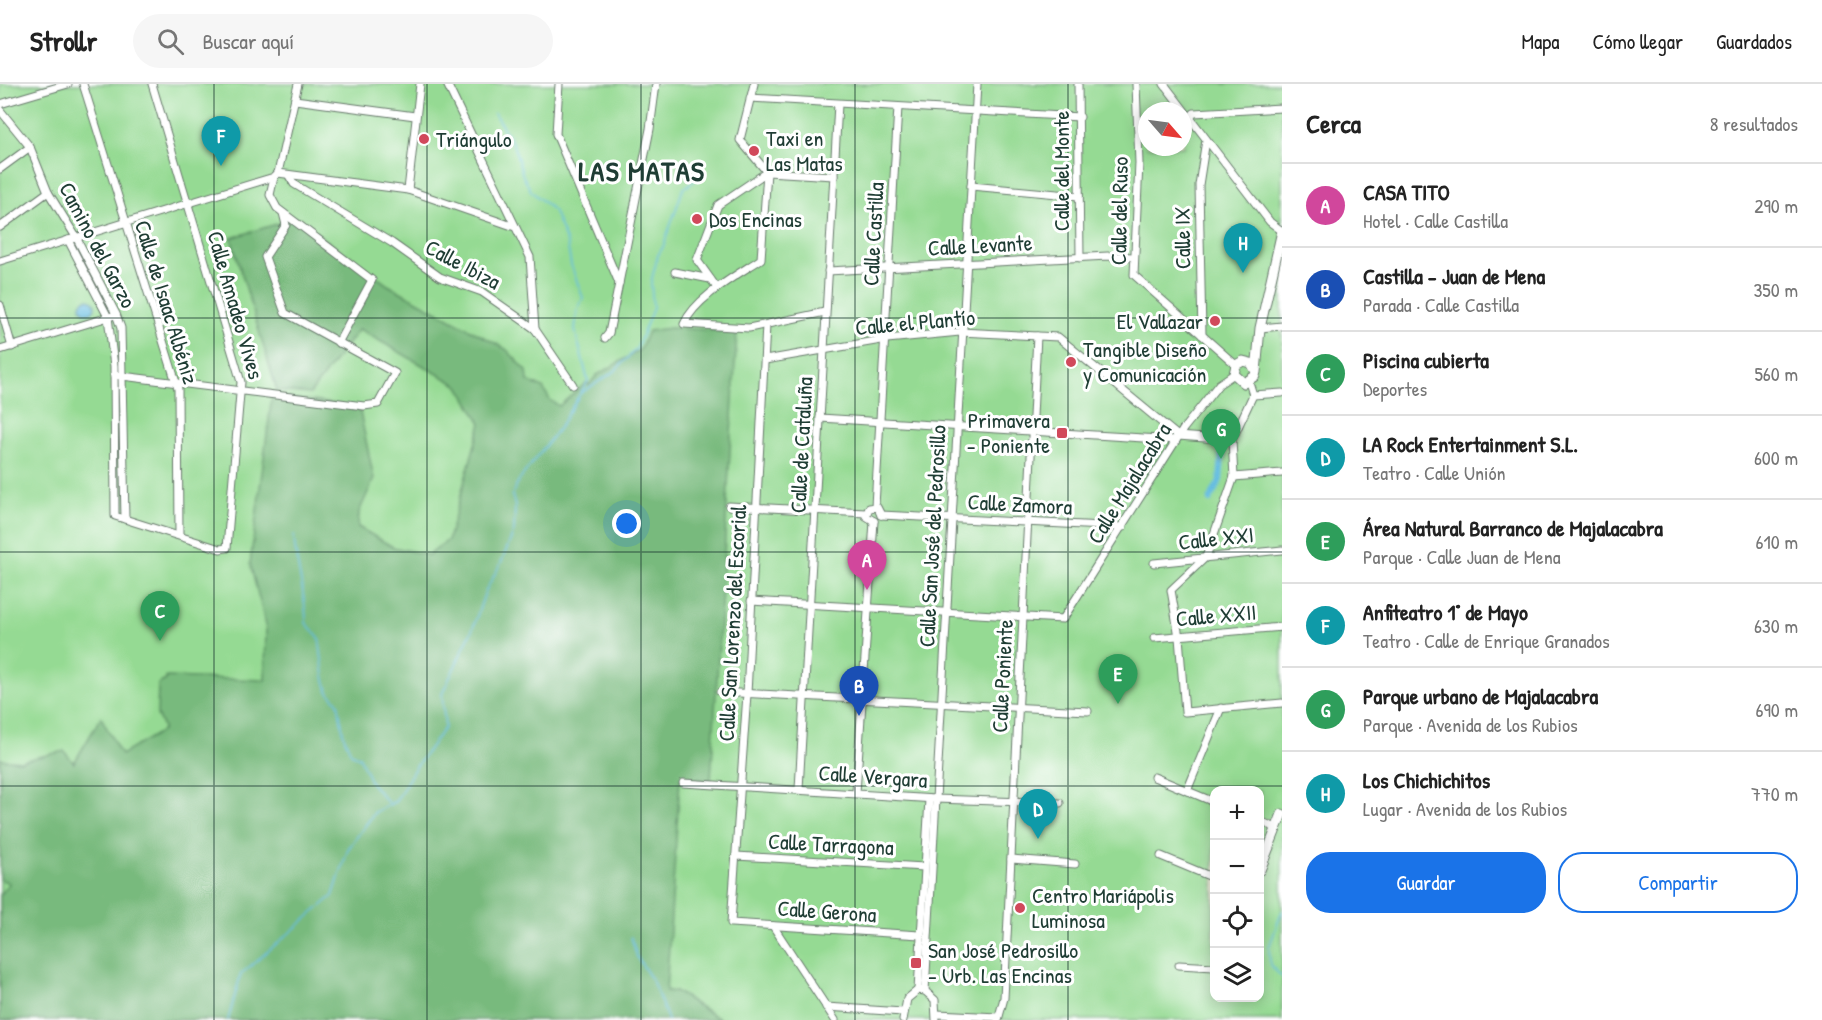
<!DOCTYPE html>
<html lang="es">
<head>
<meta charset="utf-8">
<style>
	body { margin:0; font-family:"Patrick Hand",sans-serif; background:#f6f6f6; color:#222 }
	.controls { position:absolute; right:18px; bottom:18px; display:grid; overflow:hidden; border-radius:12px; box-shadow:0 3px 15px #0003 }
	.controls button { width:54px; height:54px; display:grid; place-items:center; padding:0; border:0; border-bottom:2px solid #e0e0e0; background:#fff; color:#222; font:30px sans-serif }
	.compass { position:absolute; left:1138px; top:18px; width:54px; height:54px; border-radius:50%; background:#fff; box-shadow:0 3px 15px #0003; rotate:118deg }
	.you { position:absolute; left:627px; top:440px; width:21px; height:21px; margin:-15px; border:4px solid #fff; border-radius:50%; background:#1a73e8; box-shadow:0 0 0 9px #1a73e833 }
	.badge { display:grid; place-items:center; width:39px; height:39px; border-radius:50%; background:#1a73e8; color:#fff; font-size:20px; font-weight:700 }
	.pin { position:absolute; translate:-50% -50px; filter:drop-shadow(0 2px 3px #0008) }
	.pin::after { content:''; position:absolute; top:32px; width:21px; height:18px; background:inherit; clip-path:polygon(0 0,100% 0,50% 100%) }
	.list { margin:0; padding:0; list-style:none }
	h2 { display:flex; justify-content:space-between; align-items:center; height:78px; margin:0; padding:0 24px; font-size:26px }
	h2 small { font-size:20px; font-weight:400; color:#767676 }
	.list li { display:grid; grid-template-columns:39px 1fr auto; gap:18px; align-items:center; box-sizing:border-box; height:84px; padding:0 24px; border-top:2px solid #e0e0e0 }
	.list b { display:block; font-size:22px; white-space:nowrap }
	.list p { margin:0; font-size:20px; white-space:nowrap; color:#767676 }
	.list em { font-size:20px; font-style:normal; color:#767676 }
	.actions { display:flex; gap:12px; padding:18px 24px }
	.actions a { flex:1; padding:14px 0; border:2px solid #1a73e8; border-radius:24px; text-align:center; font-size:21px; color:#1a73e8 }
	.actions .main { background:#1a73e8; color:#fff }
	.icon { flex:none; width:33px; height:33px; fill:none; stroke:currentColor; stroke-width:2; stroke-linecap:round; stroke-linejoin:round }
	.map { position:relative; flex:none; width:1282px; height:936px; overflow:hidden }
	header { display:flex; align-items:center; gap:36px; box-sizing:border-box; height:84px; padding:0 30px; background:#fff; border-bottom:2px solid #e0e0e0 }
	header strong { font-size:28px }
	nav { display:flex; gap:33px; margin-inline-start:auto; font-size:21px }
	.search { width:420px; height:54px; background:#f6f6f6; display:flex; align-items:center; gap:15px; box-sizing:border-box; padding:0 21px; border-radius:33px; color:#767676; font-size:22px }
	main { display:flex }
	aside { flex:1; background:#fff }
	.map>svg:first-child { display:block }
	.green { fill:#95da93; stroke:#5a8c64; stroke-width:1.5; fill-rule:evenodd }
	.forest { fill:#78ba7d; stroke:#4c7c58; stroke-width:1.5 }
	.water { fill:#64bce1; stroke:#427c8a; stroke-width:1.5 }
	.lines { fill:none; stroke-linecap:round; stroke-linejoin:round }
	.stream { stroke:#64bce1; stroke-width:1.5 }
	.canal { stroke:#64bce1; stroke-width:6 }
	.street-casing { stroke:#67796b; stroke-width:9 }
	.secondary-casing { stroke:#67796b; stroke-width:11 }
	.street { stroke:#fff; stroke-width:7 }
	.secondary { stroke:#fff; stroke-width:9 }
	.grid { fill:none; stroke:#1f3d34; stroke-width:1.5; stroke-opacity:0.55 }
	.poi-dot { fill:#d1495b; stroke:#fff; stroke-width:2 }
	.labels { text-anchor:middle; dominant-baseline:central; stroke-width:6; stroke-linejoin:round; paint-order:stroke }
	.poi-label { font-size:22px; fill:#1f3d34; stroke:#fff; text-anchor:start }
	.street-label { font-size:22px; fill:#1f3d34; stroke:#fff }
	.district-label { font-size:28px; font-weight:bold; letter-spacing:1.5px; fill:#1f3d34; stroke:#fff }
</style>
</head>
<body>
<header>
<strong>Strollr</strong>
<div class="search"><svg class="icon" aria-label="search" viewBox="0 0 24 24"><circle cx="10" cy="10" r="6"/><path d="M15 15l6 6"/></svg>Buscar aquí</div>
<nav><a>Mapa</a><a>Cómo llegar</a><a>Guardados</a></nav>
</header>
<main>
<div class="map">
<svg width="1282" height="936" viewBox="0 0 1282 936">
	<rect width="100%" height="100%" fill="#fff"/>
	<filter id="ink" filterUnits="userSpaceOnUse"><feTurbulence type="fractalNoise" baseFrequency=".0167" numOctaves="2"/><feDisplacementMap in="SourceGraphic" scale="12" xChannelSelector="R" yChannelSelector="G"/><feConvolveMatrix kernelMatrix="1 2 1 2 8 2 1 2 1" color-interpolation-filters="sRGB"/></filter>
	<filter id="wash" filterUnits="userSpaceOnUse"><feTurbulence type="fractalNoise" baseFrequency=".008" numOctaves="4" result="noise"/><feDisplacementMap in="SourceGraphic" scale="24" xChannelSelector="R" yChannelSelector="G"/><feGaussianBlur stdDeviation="1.35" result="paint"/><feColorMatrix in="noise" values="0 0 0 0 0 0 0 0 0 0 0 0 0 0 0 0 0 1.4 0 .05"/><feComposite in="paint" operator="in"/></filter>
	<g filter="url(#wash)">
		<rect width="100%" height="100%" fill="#eee9d0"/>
		<!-- green -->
		<path class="green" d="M 0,0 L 1282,0 L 1282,936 L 721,936 L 675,907 L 596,936 L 0,936 ZM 1147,27 L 1183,27 L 1183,63 L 1147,63 ZM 1214,706 L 1260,706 L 1260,914 L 1214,914 Z"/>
		<!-- forest -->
		<polygon class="forest" points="296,134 388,201 506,265 527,287 528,297 543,304 550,316 559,322 587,298 589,301 597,291 640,266 648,247 670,244 737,247 711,696 680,695 666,908 675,907 721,936 0,936 0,812 9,799 0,795 0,675 21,677 64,667 74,679 101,633 121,671 162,647 163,643 157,631 158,600 166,596 166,593 265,596 266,541 250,480 272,312 359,323 374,395 359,428 358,443 393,463 429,471 448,456 481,339 459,302 359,245 310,310 277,307 231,154"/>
		<!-- water -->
		<circle class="water" cx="88" cy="222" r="7"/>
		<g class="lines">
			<!-- stream -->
			<g class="stream">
				<polyline points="581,309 615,287 637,264 653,224 651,198 658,171 663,163 683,105 697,95 701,84"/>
				<path d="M 294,451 C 295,481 306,508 306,539 L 319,553 L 324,592 L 328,607 L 338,619 L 344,653 L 351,669 L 360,674 L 371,699 L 389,720"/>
				<polyline points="1282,827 1269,863 1270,881 1282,893"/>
				<polyline points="631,853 637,873 652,896 668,936"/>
				<polyline points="228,936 241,890 333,812 348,765 375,728 396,717 413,687 445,643 442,610 473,544 485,508 501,479 514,447 515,422 512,411 519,396 559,344 588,297 575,246 577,227 583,214 571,181 567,159 553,126 531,107 523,92 513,60 494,29"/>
			</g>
			<!-- canal -->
			<polyline class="canal" points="1210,416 1220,396 1222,370"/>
		</g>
	</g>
	<g filter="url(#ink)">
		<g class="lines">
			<!-- street casing -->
			<g class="street-casing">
				<g id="street">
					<polyline points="83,0 178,305 179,451"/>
					<polyline points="447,0 530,173 535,245"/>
					<polyline points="559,0 556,50 619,199"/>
					<path d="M 754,0 L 740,56 L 767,88 L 761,175 C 737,191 695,214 684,240 L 749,244 L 825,228"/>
					<polyline points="1078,0 1080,174"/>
					<polyline points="1136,0 1139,79 1134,191 1236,281"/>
					<polyline points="1164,0 1270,138 1282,147"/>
					<polyline points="750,14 1080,33"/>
					<polyline points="295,16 415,32"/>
					<polyline points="0,20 68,0"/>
					<polyline points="0,26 30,63 48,108 76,153 116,230 121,244 125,435"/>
					<polyline points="1190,34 1194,29 1282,24"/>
					<polyline points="0,85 30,63"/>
					<polyline points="767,88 834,92"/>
					<polyline points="278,89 408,106 515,143"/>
					<polyline points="278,89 298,0"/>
					<polyline points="289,92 294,100 392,159 440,193 482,208 535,245 573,301"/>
					<polyline points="274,93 270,111 277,124 372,196 338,259"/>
					<polyline points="971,102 1079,112"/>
					<polyline points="408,106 420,0"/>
					<polyline points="0,143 48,108"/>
					<polyline points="68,156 108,233 114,282 115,432 220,465 227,464 241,298 152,0"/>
					<polyline points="0,177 274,93 278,89"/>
					<polyline points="828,187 1108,172 1134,173"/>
					<polyline points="675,188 710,195"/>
					<polyline points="717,204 697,176 718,121 767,88"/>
					<polyline points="0,221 12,263"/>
					<polyline points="766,241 747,610 731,839 920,851"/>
					<polyline points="1260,244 1282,242"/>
					<polyline points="1202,251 1199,101 1206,56"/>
					<polyline points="605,254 609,249 650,45 656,0"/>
					<polyline points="0,266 112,232"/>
					<polyline points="765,276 887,255 960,248 1058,253 1178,352 1232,356"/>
					<polyline points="114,291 364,322 378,320 395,289 285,229 265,173 286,141 283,129"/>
					<polyline points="1249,298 1253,311 1232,356 1234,393 1206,473 1171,506 1179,553 1185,628 1282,619"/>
					<polyline points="1253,311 1282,309"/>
					<polyline points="820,334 1176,356"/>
					<polyline points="1234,393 1282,389"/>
					<polyline points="729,422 866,429"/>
					<polyline points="875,422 898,23"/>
					<polyline points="881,431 1123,443"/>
					<polyline points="874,437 866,432 869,424 877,423 881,431"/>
					<polyline points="1154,479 1282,466"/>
					<polyline points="751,517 1063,535 1184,344 1219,300 1234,290"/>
					<polyline points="1154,554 1282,543"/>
					<polyline points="720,608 1088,627"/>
					<polyline points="1154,693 1214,718"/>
					<polyline points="683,699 935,715 1060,719"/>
					<polyline points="799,705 838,20"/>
					<polyline points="1187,707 1221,624"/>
					<polyline points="856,709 874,437"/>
					<polyline points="1260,737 1276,744"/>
					<polyline points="736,772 924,783"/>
					<polyline points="1161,772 1214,794"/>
					<polyline points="1011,775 1075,780"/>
					<polyline points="773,842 835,936"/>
					<polyline points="1179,881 1214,883"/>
					<polyline points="918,906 929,715"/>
					<polyline points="925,907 977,0"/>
					<polyline points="826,923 903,928"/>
					<polyline points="937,930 998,933"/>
					<polyline points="903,936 907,915 918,906 925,907 935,916 936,936"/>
					<polyline points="998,936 1004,914 1037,252"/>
				</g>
			</g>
			<!-- secondary casing -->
			<g class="secondary-casing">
				<g id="secondary">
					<polyline points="1256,288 1251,279 1243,277 1236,281 1234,290 1244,299 1255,292 1256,288 1260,244 1282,147"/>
					<polyline points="1260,786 1282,730"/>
				</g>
			</g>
			<!-- street -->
			<use href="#street" class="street"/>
			<!-- secondary -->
			<use href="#secondary" class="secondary"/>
		</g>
	</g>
	<!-- grid -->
	<path class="grid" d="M 214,0 L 214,936M 427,0 L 427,936M 641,0 L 641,936M 855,0 L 855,936M 1068,0 L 1068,936M 0,234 L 1282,234M 0,468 L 1282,468M 0,702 L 1282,702"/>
	<!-- markers -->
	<g class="poi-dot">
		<circle cx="424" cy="55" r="6"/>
		<circle cx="754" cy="67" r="6"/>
		<circle cx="697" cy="135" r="6"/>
		<circle cx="1215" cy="237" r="6"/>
		<circle cx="1071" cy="278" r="6"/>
		<rect x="1056" y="343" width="12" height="12" rx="3"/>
		<circle cx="1020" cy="824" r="6"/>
		<rect x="910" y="873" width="12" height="12" rx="3"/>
	</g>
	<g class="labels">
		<!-- poi labels -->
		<g class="poi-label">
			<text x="766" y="54">Taxi en<tspan x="766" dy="25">Las Matas</tspan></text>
			<text x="436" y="55">Triángulo</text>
			<text x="709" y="135">Dos Encinas</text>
			<text x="1203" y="237" text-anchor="end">El Vallazar</text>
			<text x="1083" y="265">Tangible Diseño<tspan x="1083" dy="25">y Comunicación</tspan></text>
			<text x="1050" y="336" text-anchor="end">Primavera<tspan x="1050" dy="25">- Poniente</tspan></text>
			<text x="1032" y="811">Centro Mariápolis<tspan x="1032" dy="25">Luminosa</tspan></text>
			<text x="928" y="866">San José Pedrosillo<tspan x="928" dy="25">- Urb. Las Encinas</tspan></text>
		</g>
		<!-- street labels -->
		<g class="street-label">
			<text transform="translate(1061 87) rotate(-90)">Calle del Monte</text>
			<text transform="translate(1119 127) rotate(-89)">Calle del Ruso</text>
			<text transform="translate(873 150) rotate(-87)">Calle Castilla</text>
			<text transform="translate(1182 154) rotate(-91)">Calle IX</text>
			<text transform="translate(98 161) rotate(62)">Camino del Garzo</text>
			<text transform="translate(980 161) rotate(-3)">Calle Levante</text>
			<text transform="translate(463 180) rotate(28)">Calle Ibiza</text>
			<text transform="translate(167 218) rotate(73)">Calle de Isaac Albéniz</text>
			<text transform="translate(236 221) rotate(74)">Calle Amadeo Vives</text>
			<text transform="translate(915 238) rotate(-5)">Calle el Plantío</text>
			<text transform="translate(801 361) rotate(-87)">Calle de Cataluña</text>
			<text transform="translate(1129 399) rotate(-58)">Calle Majalacabra</text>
			<text transform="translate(1020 420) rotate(3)">Calle Zamora</text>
			<text transform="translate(932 452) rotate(-87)">Calle San José del Pedrosillo</text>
			<text transform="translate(1216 454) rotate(-6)">Calle XXI</text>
			<text transform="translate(1216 531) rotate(-5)">Calle XXII</text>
			<text transform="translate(732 539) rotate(-87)">Calle San Lorenzo del Escorial</text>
			<text transform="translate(1002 592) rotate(-87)">Calle Poniente</text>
			<text transform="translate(873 692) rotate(4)">Calle Vergara</text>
			<text transform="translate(831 760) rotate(3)">Calle Tarragona</text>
			<text transform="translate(827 827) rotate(4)">Calle Gerona</text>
		</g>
		<!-- district labels -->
		<g class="district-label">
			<text x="642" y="87">LAS MATAS</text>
		</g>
	</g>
</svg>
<div class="controls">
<button>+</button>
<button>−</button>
<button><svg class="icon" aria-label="locate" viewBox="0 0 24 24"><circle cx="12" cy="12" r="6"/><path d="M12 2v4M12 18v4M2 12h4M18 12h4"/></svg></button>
<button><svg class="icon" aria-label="layers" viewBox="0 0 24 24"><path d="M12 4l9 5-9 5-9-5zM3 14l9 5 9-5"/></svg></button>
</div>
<svg class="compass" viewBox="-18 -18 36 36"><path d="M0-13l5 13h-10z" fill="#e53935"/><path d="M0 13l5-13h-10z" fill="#767676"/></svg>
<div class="you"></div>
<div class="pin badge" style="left:867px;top:506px;background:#d1479c">A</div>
<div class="pin badge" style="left:859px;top:632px;background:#1a4fb4">B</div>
<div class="pin badge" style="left:160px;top:557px;background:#2e9e5b">C</div>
<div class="pin badge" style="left:1038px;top:755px;background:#0f9aa8">D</div>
<div class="pin badge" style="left:1118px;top:620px;background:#2e9e5b">E</div>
<div class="pin badge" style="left:221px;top:82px;background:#0f9aa8">F</div>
<div class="pin badge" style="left:1221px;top:375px;background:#2e9e5b">G</div>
<div class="pin badge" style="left:1243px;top:189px;background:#0f9aa8">H</div>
</div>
<aside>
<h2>Cerca<small>8 resultados</small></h2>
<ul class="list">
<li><span class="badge" style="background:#d1479c">A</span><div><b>CASA TITO</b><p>Hotel · Calle Castilla</p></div><em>290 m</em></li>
<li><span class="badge" style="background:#1a4fb4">B</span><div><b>Castilla - Juan de Mena</b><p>Parada · Calle Castilla</p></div><em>350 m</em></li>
<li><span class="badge" style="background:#2e9e5b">C</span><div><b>Piscina cubierta</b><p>Deportes</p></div><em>560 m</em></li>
<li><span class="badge" style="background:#0f9aa8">D</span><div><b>LA Rock Entertainment S.L.</b><p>Teatro · Calle Unión</p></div><em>600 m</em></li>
<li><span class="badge" style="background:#2e9e5b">E</span><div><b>Área Natural Barranco de Majalacabra</b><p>Parque · Calle Juan de Mena</p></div><em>610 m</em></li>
<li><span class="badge" style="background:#0f9aa8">F</span><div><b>Anfiteatro 1° de Mayo</b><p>Teatro · Calle de Enrique Granados</p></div><em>630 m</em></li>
<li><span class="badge" style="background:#2e9e5b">G</span><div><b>Parque urbano de Majalacabra</b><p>Parque · Avenida de los Rubios</p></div><em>690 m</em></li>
<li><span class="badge" style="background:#0f9aa8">H</span><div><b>Los Chichichitos</b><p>Lugar · Avenida de los Rubios</p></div><em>770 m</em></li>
</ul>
<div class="actions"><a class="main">Guardar</a><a>Compartir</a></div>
</aside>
</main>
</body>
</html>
